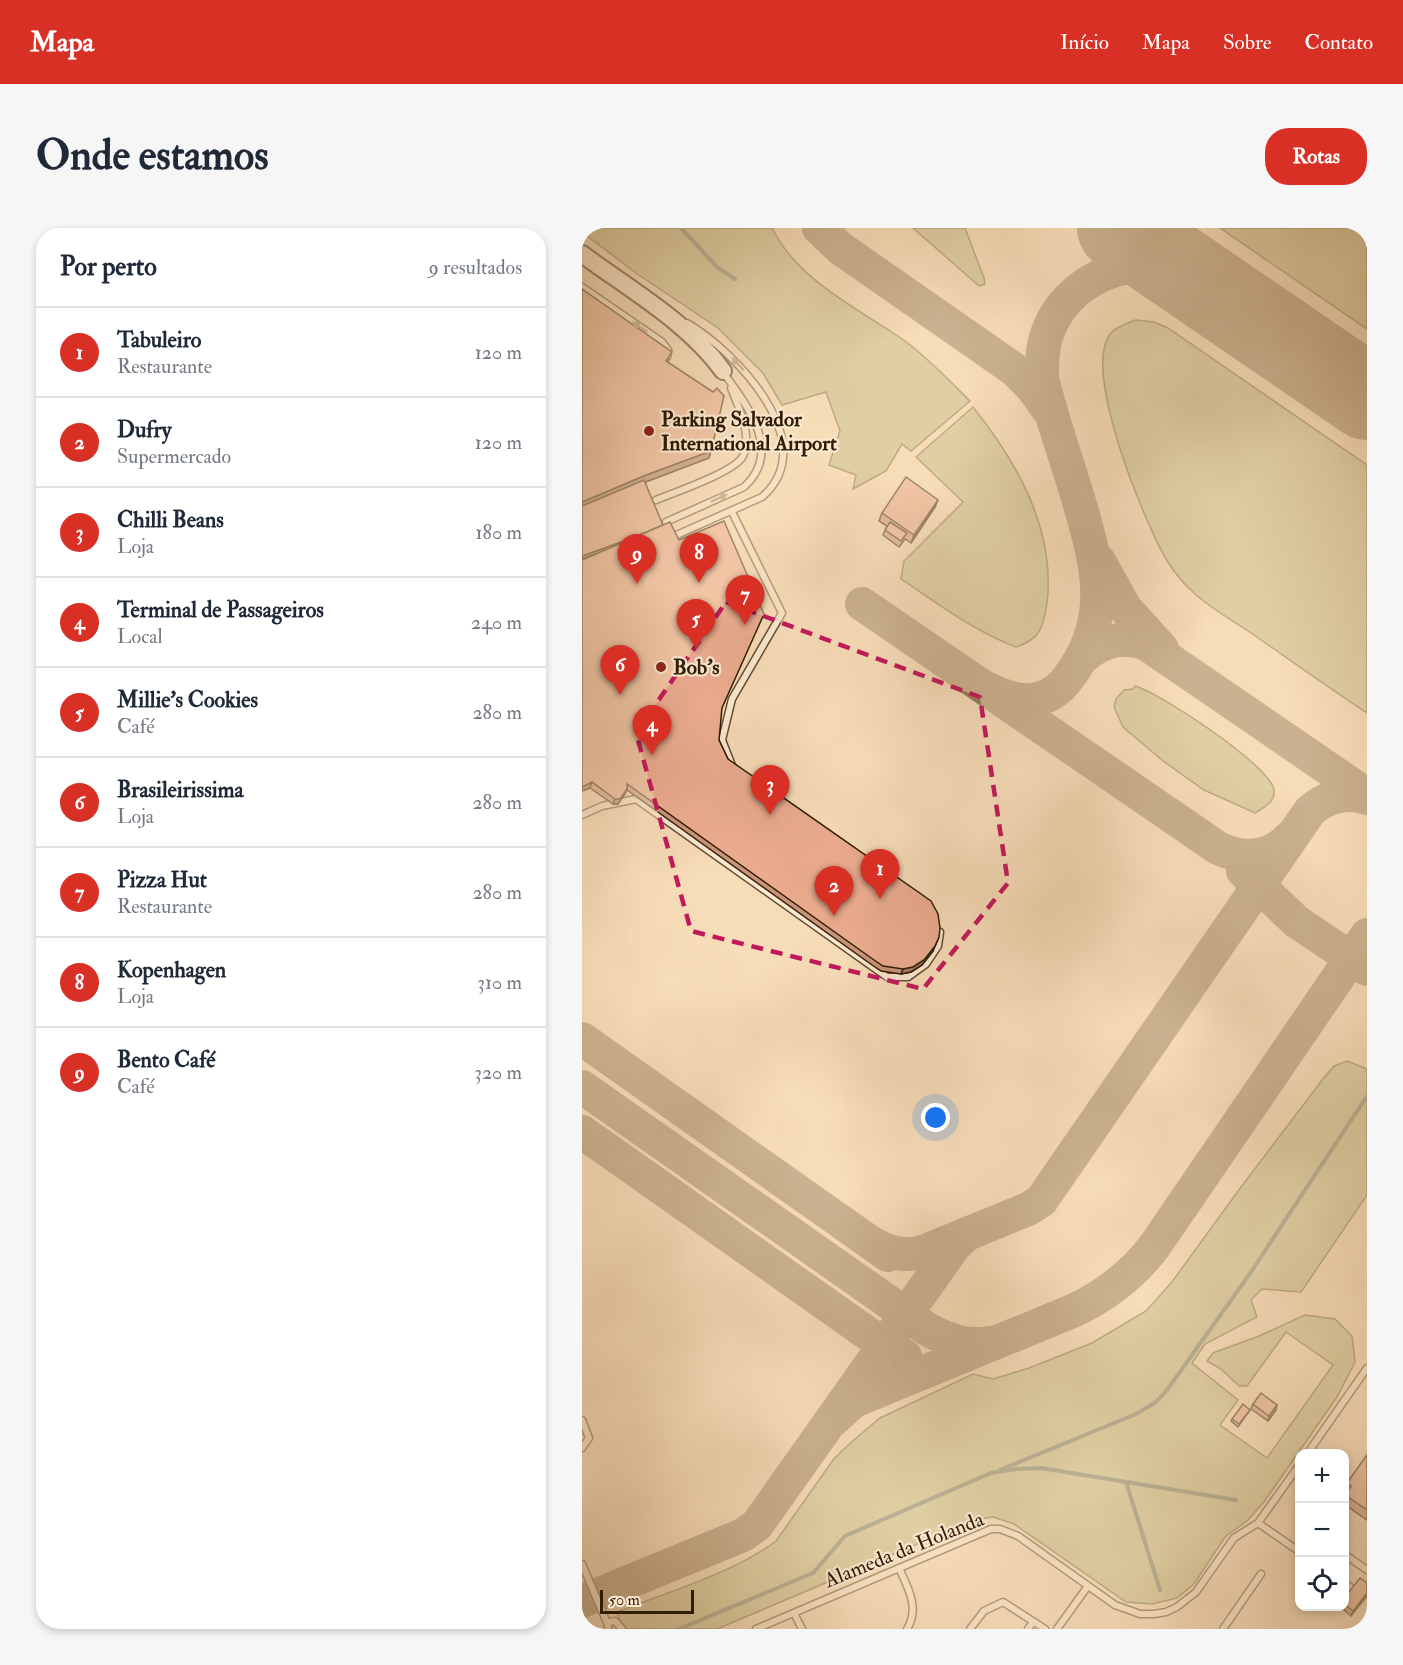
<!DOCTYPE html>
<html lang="pt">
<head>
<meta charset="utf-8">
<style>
	body { margin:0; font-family:"IM FELL Double Pica",serif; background:#f6f6f7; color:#1f2937 }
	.controls { position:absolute; right:18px; bottom:18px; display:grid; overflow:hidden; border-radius:12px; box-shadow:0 3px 9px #0003 }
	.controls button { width:54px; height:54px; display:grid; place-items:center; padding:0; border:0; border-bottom:2px solid #e0e1e3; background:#fff; color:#1f2937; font:30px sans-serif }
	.scale { position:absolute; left:18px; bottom:15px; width:94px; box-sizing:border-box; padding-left:6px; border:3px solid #301d02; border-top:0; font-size:16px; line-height:21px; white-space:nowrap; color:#301d02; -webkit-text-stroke:4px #fae8d1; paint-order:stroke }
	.you { position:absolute; left:354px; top:890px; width:21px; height:21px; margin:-15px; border:4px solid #fff; border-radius:50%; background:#1a73e8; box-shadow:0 0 0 9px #1a73e833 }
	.badge { display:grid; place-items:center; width:39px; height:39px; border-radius:50%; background:#d93025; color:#fff; font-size:20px; font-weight:700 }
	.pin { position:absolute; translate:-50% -50px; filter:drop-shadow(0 2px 3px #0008) }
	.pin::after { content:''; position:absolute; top:32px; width:21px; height:18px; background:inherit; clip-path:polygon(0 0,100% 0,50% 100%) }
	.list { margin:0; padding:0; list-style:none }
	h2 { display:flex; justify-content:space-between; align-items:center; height:78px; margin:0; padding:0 24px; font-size:26px }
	h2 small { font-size:20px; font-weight:400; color:#747a83 }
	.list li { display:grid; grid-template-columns:39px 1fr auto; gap:18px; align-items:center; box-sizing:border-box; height:90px; padding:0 24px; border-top:2px solid #e0e1e3 }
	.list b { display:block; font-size:22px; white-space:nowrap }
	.list p { margin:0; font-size:20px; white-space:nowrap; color:#747a83 }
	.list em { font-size:20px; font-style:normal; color:#747a83 }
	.icon { flex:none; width:33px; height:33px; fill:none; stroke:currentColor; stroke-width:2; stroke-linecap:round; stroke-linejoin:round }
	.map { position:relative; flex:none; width:785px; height:1401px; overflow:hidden; border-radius:24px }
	header { display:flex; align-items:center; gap:36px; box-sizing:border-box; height:84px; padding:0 30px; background:#d93025; color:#fff }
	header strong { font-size:28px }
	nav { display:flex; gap:33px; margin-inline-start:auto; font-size:21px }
	.intro { display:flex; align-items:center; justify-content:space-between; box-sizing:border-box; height:144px; padding:0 36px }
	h1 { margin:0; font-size:42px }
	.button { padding:15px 27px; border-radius:24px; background:#d93025; color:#fff; font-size:21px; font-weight:700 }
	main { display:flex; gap:36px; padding:0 36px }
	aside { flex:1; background:#fff; border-radius:24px; box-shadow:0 3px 9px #0003 }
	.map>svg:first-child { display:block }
	.green { fill:#c3be8a; stroke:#7a6e46; stroke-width:1.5 }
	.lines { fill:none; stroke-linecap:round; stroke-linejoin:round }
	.stream { stroke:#717c6b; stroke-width:4 }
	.taxiway { stroke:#947c5d; stroke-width:34 }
	.runway { stroke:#947c5d; stroke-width:86 }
	.service-casing { stroke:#624d30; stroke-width:9 }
	.secondary-casing { stroke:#301d02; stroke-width:20 }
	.service { stroke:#fae8d1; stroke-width:6 }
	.secondary { stroke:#fae8d1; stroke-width:16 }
	.wall { fill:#ca937b; stroke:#301d02; stroke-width:1.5 }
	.shaded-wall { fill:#a47864; stroke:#301d02; stroke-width:1.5 }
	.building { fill:#ebab8f; stroke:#301d02; stroke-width:1.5 }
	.oneway { fill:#9f8d74 }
	.marked { fill:none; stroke:#c2185b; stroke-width:4.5; stroke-dasharray:12 8; stroke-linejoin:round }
	.poi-dot { fill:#8f2418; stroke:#fae8d1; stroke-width:2 }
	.labels { text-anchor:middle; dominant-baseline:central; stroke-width:4.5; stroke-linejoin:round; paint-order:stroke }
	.poi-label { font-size:21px; font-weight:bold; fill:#301d02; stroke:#fae8d1; text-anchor:start }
	.street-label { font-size:21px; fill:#301d02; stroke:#fae8d1 }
</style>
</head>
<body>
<header>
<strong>Mapa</strong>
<nav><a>Início</a><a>Mapa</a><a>Sobre</a><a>Contato</a></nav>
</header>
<div class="intro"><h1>Onde estamos</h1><a class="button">Rotas</a></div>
<main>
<aside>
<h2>Por perto<small>9 resultados</small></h2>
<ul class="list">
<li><span class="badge">1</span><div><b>Tabuleiro</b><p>Restaurante</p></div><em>120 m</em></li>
<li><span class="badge">2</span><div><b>Dufry</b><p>Supermercado</p></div><em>120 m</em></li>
<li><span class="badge">3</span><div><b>Chilli Beans</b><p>Loja</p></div><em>180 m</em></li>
<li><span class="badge">4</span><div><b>Terminal de Passageiros</b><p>Local</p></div><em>240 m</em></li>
<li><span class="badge">5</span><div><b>Millie's Cookies</b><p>Café</p></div><em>280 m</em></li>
<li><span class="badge">6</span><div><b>Brasileirissima</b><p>Loja</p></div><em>280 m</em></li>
<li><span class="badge">7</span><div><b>Pizza Hut</b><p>Restaurante</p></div><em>280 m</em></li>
<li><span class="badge">8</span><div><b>Kopenhagen</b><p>Loja</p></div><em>310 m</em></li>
<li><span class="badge">9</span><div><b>Bento Café</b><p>Café</p></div><em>320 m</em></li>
</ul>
</aside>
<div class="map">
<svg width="785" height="1401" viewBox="0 0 785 1401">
	<rect width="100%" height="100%" fill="#f7dcb8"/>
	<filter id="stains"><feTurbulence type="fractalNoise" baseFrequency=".00333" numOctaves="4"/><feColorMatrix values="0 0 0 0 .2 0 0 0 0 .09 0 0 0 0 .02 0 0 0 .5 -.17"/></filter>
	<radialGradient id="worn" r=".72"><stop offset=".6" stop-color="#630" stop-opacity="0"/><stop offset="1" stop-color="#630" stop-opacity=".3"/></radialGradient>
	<!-- green -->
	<g class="green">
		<path d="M 0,0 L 190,0 C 216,53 277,81 323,113 C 347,131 367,152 388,173 L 329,223 L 320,216 L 304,243 L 271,261 L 274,247 L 247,237 L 258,203 L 244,164 L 200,177 L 181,145 L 136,100 L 54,45 L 0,4 Z"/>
		<polygon points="331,0 383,0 402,50 403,56 397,58"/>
		<polygon points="638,0 785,0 785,101"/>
		<path d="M 554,92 L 572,94 L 586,100 L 785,237 L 785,485 C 746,459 708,432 669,405 C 651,393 630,381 613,366 C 603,357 591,343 584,331 C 563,295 497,138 530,104 C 536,98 546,95 554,92 Z"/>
		<path d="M 391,179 C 435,234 474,302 465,375 C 461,399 459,411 434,419 C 392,403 355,375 319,351 L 322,333 L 381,274 L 334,229 Z"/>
		<path d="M 553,458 C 578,465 689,538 692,562 C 694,574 681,580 673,585 L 622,562 L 581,533 L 541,499 L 532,479 L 534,471 L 542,462 L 551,461 Z"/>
		<path d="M 765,833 L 785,841 L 785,967 L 719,1064 L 680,1061 L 669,1072 L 675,1089 L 623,1116 L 610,1135 L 656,1172 L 638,1197 L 685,1230 L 751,1137 L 704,1104 L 665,1158 L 657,1158 L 639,1141 L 625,1133 L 631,1125 L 677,1108 L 723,1087 L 753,1091 L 770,1108 L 773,1134 L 755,1169 L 682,1274 L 666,1292 L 643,1309 L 612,1356 L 595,1370 L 570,1376 L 544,1374 L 432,1296 L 411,1289 L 392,1292 L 135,1401 L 45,1401 L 37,1391 L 35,1384 C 84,1365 153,1344 194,1313 L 251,1232 L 265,1218 L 298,1190 L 391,1146 L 411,1151 L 447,1140 L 510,1115 L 564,1083 L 590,1054 L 659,959 L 741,851 L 752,838 Z"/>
	</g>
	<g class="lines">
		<!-- stream -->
		<g class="stream">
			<polyline points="99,0 135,39 153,51"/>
			<polyline points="418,1242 554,1186 574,1174 585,1162 667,1047 785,868"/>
			<polyline points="544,1254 578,1362"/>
			<polyline points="97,1401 231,1345 263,1308 409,1245 434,1241 459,1240 654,1272"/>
		</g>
		<!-- taxiway -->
		<g class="taxiway">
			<polyline points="237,0 258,20 433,142 450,159 465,180"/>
			<polyline points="517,333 543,380 580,421"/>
			<path d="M 280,376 L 636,620 C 661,632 688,631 707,610"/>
			<path d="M 499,431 C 518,414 537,407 563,415 L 785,567"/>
			<path d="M 400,458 C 428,473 459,482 483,454 C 530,396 517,342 498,277 C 486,235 470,193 460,150 C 460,136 460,122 464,109 C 479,61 531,30 580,40 C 602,45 622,60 641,71"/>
			<polyline points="661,643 715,694 785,741"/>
			<polyline points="0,811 306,1027"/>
			<path d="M 0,859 L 345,1101 C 365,1112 385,1119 408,1115"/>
			<polyline points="0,904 302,1117 323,1128"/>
			<path d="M 288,1014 C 306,1025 321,1029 341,1024 L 446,981 L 459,973 L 728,583 C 744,569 764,563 785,570"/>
			<path d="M 250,1193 L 272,1173 L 493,1082 C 526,1066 552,1046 574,1016 L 785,707"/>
			<polyline points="0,1373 161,1307 175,1297 373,1017 382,1009"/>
		</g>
		<!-- runway -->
		<polyline class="runway" points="538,0 785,169"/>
		<!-- service casing -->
		<g class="service-casing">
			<g id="service">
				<polyline points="0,59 80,114 86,122 85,129"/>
				<path d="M 74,272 C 93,264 153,244 161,228 C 171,208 156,178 149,160"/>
				<polyline points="150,284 200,385 150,471 140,512 151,540"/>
				<path d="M 84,294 L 162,259 C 202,223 164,176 141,144"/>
				<path d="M 90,309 L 180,269 C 242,215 153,123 105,95"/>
				<polyline points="0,587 20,578 54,571 305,749 326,749 344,736 356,718 358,704"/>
				<polyline points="0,1192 7,1210 0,1220"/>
				<polyline points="725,1226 785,1140"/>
				<polyline points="676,1295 718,1324"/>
				<polyline points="762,1326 785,1342"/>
				<polyline points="0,1336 26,1397"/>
				<path d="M 317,1340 C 326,1360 338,1380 325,1401"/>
				<polyline points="762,1355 771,1361"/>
				<polyline points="212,1385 220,1401"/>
				<polyline points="26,1400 26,1394 33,1393 40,1401"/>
				<polyline points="174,1401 409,1301 418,1301 436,1308 533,1377 558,1386 572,1386 584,1384 595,1379 614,1364 652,1310 676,1295 718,1236"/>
				<polyline points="388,1401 402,1383 421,1374 463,1401"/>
				<polyline points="446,1401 451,1394"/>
				<polyline points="475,1401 506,1358"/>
				<polyline points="641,1401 679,1346"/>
			</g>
		</g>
		<!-- secondary casing -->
		<g class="secondary-casing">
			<path id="secondary" d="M 0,26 C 47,61 107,95 141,143"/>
		</g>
		<!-- service -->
		<use href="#service" class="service"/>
		<!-- secondary -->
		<use href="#secondary" class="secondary"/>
	</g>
	<!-- wall -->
	<g class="wall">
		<polygon points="0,61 87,132 86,134 129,223 127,230 63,254 139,481 137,512 146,531 351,723 340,737 329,744 319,746 299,743 290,737 45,562 36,576 31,576 8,560 0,563 0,332 16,325"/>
		<polygon points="353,279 329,315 323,311 317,319 301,307 305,298 297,293 300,285"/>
		<polygon points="671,1176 694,1182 686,1193 669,1181"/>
		<polygon points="668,1182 656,1199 649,1193 650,1191"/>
		<polygon points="785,1227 785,1292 762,1276 762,1267 764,1264 763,1263 765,1255"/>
		<polygon points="785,1355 769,1388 758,1378 762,1378 762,1370"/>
	</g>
	<!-- shaded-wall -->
	<g class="shaded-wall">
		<polygon points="129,223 127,230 61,255 0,280 0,274 64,247"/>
		<polygon points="356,272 353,279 329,315 332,307"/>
		<polygon points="81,299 81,301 0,331 0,328"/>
		<polygon points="10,554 8,560 0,563 0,559"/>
		<polygon points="45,561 43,566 36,576 31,576 33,571"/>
		<polygon points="357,709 351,723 340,737 329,744 319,746 321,741"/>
		<polygon points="695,1177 694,1182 686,1193 687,1188"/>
		<polygon points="785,1365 785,1368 769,1388 771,1383"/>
	</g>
	<!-- building -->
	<g class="building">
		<polygon points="0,61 90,124 84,133 131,164 135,160 142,168 129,223 64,247 0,274"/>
		<polygon points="324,249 356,272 332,307 300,285"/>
		<polygon points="62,252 81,297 50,310 0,328 0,278"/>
		<polygon points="142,293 182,386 140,480 137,512 146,531 349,673 356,686 358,700 357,709 353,718 342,732 331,739 321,741 301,738 292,732 45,556 45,561 38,571 33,571 10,554 0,559 0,332 88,294 97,312"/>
		<polygon points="308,294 325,305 319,313 303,302"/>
		<polygon points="679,1165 695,1177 687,1188 671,1176"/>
		<polygon points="661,1176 668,1182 657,1196 650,1191"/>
		<polygon points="785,1227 785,1282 763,1267 769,1258 765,1255"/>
		<polygon points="778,1350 785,1355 785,1365 771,1383 762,1376 762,1370"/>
	</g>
	<!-- one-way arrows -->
	<defs><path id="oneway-solid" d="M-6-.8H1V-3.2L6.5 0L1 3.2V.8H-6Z" transform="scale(1.5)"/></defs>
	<g class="oneway">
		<use href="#oneway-solid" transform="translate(58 99) rotate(-146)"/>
		<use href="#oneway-solid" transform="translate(156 136) rotate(-132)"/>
		<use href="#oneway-solid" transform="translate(137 270) rotate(-25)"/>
	</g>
	<!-- marked area -->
	<path d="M0 0H785V1401H0ZM 144,374 L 398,469 L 426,655 L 341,761 L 109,703 L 54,505 Z" fill="#f7dcb8" fill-opacity=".55" fill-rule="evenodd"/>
	<path class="marked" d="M 144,374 L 398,469 L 426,655 L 341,761 L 109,703 L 54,505 Z"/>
	<!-- markers -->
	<g class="poi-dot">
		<circle cx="67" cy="203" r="6"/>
		<circle cx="79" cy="439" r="6"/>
	</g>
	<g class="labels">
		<!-- poi labels -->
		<g class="poi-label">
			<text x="79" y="191">Parking Salvador<tspan x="79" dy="24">International Airport</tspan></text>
			<text x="91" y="439">Bob's</text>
		</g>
		<!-- street labels -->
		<g class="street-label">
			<text transform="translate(322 1322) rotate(-22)">Alameda da Holanda</text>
		</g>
	</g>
	<rect width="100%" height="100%" filter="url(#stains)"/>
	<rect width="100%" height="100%" fill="url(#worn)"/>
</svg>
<div class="controls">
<button>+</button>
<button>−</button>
<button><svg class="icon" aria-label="locate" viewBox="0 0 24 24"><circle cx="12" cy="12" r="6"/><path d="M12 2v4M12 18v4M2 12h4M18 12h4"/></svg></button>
</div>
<div class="scale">50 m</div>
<div class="you"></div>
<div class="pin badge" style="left:298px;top:671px">1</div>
<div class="pin badge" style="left:252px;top:688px">2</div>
<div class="pin badge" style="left:188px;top:587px">3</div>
<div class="pin badge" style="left:70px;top:527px">4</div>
<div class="pin badge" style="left:114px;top:421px">5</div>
<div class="pin badge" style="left:38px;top:467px">6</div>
<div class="pin badge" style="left:163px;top:397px">7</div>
<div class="pin badge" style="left:117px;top:355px">8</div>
<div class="pin badge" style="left:55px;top:356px">9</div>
</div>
</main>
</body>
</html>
